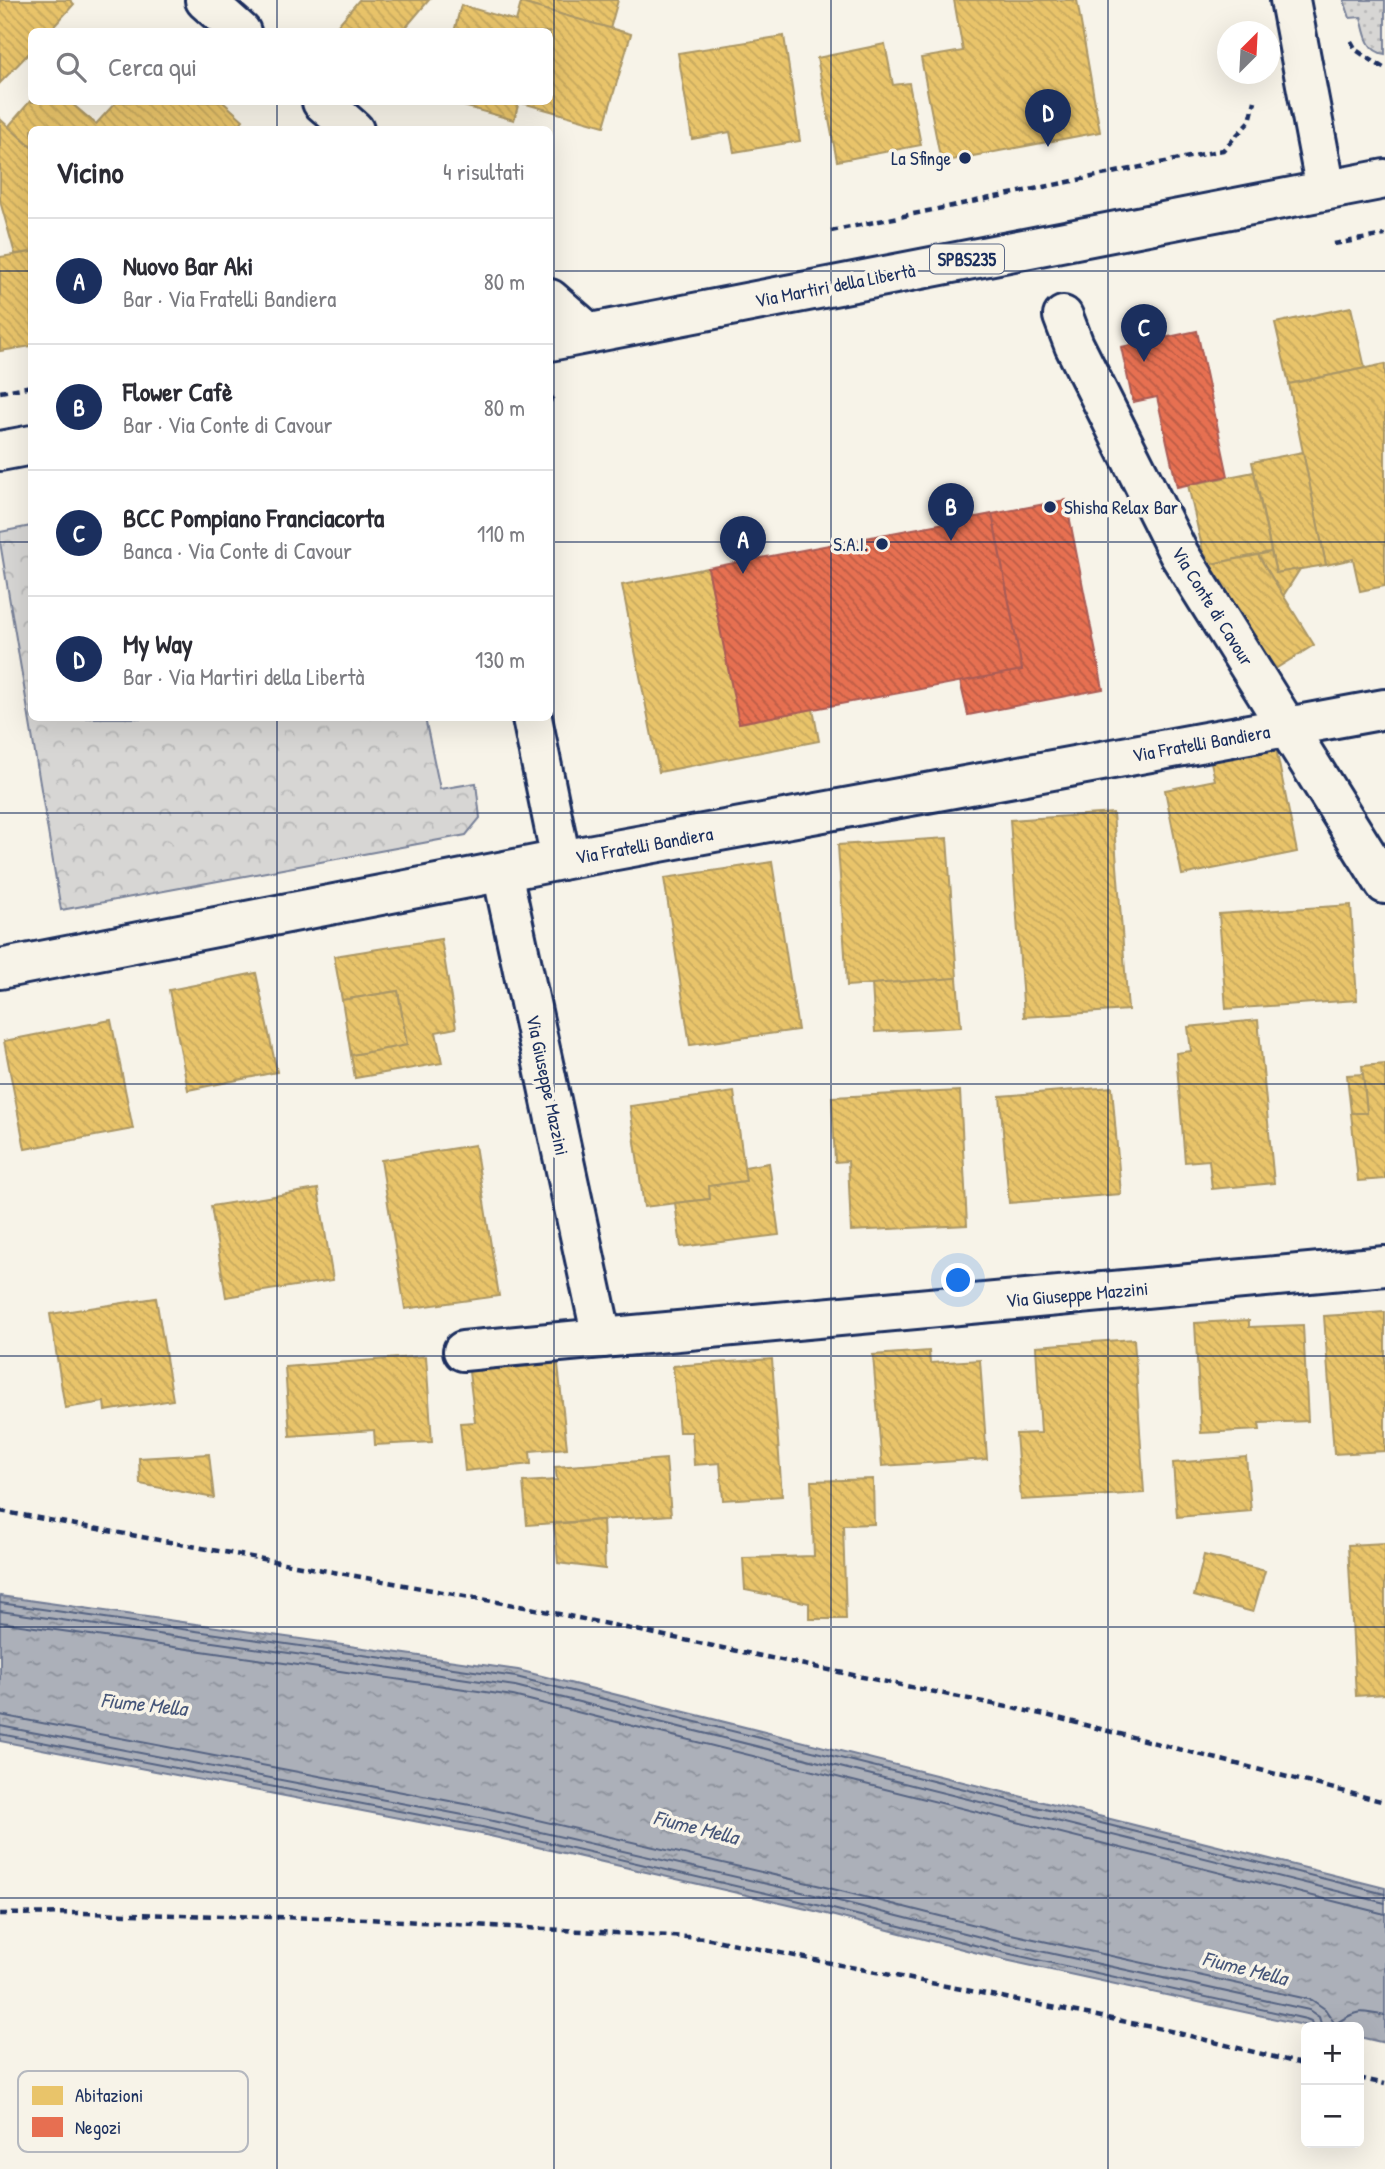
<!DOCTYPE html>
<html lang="it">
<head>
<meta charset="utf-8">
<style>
	body { margin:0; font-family:"Patrick Hand",sans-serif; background:#f2f2f3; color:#2b2b33 }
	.controls { position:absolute; right:21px; bottom:21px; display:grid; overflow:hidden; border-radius:10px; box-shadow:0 7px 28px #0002 }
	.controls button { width:63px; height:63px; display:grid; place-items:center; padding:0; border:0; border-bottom:2px solid #e1e1e2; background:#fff; color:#2b2b33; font:35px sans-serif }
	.compass { position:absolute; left:1217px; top:21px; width:63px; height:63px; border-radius:50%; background:#fff; box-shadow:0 7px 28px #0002; rotate:24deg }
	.you { position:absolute; left:959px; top:1281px; width:24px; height:24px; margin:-18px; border:5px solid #fff; border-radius:50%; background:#1a73e8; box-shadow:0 0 0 10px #1a73e833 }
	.badge { display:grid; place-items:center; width:46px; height:46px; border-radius:50%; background:#1b2f5e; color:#fff; font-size:23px; font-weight:700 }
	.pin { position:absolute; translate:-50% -58px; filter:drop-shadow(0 2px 4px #0008) }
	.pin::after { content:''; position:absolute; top:37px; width:24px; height:21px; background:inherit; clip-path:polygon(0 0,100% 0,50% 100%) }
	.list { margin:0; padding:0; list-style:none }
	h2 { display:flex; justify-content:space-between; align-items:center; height:91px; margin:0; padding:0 28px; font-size:30px }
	h2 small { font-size:23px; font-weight:400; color:#7c7c81 }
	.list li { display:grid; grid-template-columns:46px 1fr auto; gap:21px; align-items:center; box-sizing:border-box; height:126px; padding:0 28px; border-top:2px solid #e1e1e2 }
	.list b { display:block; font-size:26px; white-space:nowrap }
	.list p { margin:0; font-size:23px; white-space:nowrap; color:#7c7c81 }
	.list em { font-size:23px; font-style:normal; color:#7c7c81 }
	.icon { flex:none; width:38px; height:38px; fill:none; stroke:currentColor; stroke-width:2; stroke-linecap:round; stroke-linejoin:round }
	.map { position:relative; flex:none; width:1385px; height:2169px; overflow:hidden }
	.search { position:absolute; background:#fff; box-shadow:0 7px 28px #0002; left:28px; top:28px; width:525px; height:77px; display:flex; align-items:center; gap:18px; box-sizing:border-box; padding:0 24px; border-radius:10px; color:#7c7c81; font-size:26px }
	.panel { position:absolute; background:#fff; box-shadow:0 7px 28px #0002; left:28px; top:126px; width:525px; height:595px; border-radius:10px }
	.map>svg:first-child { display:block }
	.grass { fill:url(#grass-dots); stroke:#798299; stroke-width:2 }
	.park { fill:url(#park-crowns); stroke:#798299; stroke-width:2 }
	.water { fill:url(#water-ripples); stroke:#727c95; stroke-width:2 }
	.homes { fill:url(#homes-back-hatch); stroke:#ab9766; stroke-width:2 }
	.shops { fill:url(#shops-back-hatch); stroke:#aa5c55; stroke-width:2 }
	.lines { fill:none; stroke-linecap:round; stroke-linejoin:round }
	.shore { stroke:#556382; stroke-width:2 }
	.minor-casing { stroke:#1b2f5e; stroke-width:44 }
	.major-casing { stroke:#1b2f5e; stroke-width:44 }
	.path { stroke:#1b2f5e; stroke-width:4.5; stroke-dasharray:7 5; stroke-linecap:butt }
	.minor { stroke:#f7f3e8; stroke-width:38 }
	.major { stroke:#f7f3e8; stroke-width:38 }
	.grid { fill:none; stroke:#1b2f5e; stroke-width:2; stroke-opacity:0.55 }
	.poi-dot { fill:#1b2f5e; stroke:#f7f3e8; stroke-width:2.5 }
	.labels { text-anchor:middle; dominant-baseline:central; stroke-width:7; stroke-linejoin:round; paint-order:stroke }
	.shield { fill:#f7f3e8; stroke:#5d6a87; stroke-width:2 }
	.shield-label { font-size:18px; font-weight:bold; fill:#1b2f5e }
	.poi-label { font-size:19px; fill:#1b2f5e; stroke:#f7f3e8; text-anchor:end }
	.street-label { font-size:19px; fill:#1b2f5e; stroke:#f7f3e8 }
	.water-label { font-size:21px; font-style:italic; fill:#465679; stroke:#f7f3e8 }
	.key { fill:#f7f3e8; stroke:#b5b8bf; stroke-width:2 }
	.key-label { font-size:19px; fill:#1b2f5e }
</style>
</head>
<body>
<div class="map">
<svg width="1385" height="2169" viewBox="0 0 1385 2169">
	<defs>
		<pattern id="grass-dots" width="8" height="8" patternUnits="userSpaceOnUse" patternTransform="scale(1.75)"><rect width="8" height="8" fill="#d7d6d4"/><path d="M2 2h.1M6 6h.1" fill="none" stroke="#b8b8b8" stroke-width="1.8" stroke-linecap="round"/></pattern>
		<pattern id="park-crowns" width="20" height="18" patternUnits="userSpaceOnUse" patternTransform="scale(1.75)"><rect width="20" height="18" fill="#d7d6d4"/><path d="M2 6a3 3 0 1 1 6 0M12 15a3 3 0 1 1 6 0" fill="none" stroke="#b8b8b8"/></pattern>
		<pattern id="water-ripples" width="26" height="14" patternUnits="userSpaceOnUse" patternTransform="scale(1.75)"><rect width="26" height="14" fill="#acb0b9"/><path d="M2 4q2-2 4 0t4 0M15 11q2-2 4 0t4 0" fill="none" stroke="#8b909a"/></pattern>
		<pattern id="homes-back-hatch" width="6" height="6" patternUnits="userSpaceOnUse" patternTransform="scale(1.75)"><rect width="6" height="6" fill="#e9c46a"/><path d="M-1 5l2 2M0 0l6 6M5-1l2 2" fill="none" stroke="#c7a95e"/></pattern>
		<pattern id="shops-back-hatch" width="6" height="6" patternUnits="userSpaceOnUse" patternTransform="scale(1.75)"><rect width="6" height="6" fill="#e76f51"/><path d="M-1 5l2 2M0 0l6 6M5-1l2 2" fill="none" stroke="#ba5c46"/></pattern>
	</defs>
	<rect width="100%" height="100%" fill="#f7f3e8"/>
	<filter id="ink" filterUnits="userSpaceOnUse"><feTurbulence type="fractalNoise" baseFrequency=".0143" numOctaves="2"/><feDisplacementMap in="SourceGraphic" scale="14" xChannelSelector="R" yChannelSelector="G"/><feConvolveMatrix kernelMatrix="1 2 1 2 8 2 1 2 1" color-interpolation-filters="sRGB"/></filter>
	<g filter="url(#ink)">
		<!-- grass -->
		<path class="grass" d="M 1344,0 L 1385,0 L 1385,54 C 1366,51 1365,33 1361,17 L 1350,18 Z"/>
		<!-- park -->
		<polygon class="park" points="31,526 32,718 425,718 440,789 476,783 480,818 466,835 61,910 0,542 0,532"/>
		<!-- water -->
		<polygon class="water" points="0,1596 518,1670 1385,1888 1385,2043 1359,2037 1359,2027 1313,2027 1005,1960 815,1911 481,1834 0,1741"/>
		<!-- homes -->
		<g class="homes">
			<polygon points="0,0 70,0 74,4 49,32 32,32 32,50 0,83"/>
			<polygon points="359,0 429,0 402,32 332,32"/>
			<polygon points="522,0 618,0 610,29 521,3"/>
			<polygon points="954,0 1077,0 1100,132 941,162 921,58 963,51"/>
			<polygon points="521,3 631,34 604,126 519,102 514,120 449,102 550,102 550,32 454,32 461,5 516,21"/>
			<polygon points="784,36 800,141 734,152 730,132 692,139 678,53"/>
			<polygon points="885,44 893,85 909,83 921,145 837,161 817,58"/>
			<polygon points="32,99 32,102 70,102 96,124 116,102 223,102 243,120 235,130 32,130 32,148 8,127"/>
			<polygon points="0,119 32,148 32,252 15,254 0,201"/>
			<polygon points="32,252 32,346 0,351 0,257"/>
			<polygon points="1351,307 1365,368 1289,384 1275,323"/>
			<polygon points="1385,364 1385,586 1360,591 1353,559 1326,565 1289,384"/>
			<polygon points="1303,452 1326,565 1276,573 1252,462"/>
			<polygon points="1254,472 1271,552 1206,565 1188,485"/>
			<polygon points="1271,552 1276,573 1300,569 1283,596 1258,555"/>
			<polygon points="1258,555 1314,645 1270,672 1206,565"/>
			<polygon points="708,568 739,723 813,709 819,741 659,772 622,585"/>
			<polygon points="1276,749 1297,852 1182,875 1165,790 1215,780 1211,762"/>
			<polygon points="1113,813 1128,1010 1024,1017 1010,820"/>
			<polygon points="947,838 957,978 847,986 838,845"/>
			<polygon points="772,862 798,1030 690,1045 664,878"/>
			<polygon points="1351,905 1357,1000 1226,1009 1219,914"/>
			<polygon points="441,939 456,1028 436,1032 442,1063 355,1078 351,1055 407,1045 398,991 342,1000 334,956"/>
			<polygon points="256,973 277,1072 188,1090 169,990"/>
			<polygon points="957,978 961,1027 875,1032 872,984"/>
			<polygon points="398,991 407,1045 351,1055 342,1000"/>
			<polygon points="111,1020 133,1129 25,1149 4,1041"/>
			<polygon points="1258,1020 1274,1183 1212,1189 1209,1160 1185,1162 1176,1053 1191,1051 1188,1027"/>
			<polygon points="1385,1064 1385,1179 1358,1181 1351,1113 1367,1113 1362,1066"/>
			<polygon points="1363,1074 1367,1113 1351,1113 1347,1075"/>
			<polygon points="1112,1087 1121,1194 1009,1203 1000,1096"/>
			<polygon points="960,1091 967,1225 851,1231 848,1161 835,1162 832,1097"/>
			<polygon points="734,1092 746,1181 709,1186 710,1199 644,1207 630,1106"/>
			<polygon points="475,1145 499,1296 405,1309 381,1160"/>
			<polygon points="769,1163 779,1235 681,1247 675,1203 710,1199 709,1186 746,1181 744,1167"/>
			<polygon points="318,1189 333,1280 226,1297 211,1206"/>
			<polygon points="156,1298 173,1400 105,1411 104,1402 65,1408 50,1314"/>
			<polygon points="1385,1312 1385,1451 1334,1454 1324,1316"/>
			<polygon points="1249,1320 1249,1327 1303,1325 1308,1421 1259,1423 1260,1430 1201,1433 1195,1323"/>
			<polygon points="1134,1339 1144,1493 1021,1500 1016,1434 1041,1433 1036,1346"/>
			<polygon points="929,1351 930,1363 980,1360 987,1459 882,1466 873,1355"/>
			<polygon points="557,1355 567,1448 530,1451 531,1464 465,1471 460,1423 475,1422 468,1364"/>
			<polygon points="426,1356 432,1442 375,1445 374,1430 290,1436 285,1367"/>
			<polygon points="772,1359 782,1496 723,1500 720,1463 694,1465 692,1432 679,1432 673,1366"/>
			<polygon points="209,1454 214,1498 140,1484 139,1458"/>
			<polygon points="1246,1457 1251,1511 1177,1517 1173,1463"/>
			<polygon points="666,1459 671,1515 527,1525 523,1482 557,1480 555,1467"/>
			<polygon points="873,1479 874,1524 843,1525 846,1619 809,1619 809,1603 745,1590 743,1558 814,1556 811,1481"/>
			<polygon points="603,1520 605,1569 558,1563 554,1524"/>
			<polygon points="1385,1543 1385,1694 1356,1696 1348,1545"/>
			<polygon points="1204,1555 1265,1571 1253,1612 1194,1596"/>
		</g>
		<!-- shops -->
		<g class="shops">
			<polygon points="1197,331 1228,476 1177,487 1157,397 1133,402 1121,347"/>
			<polygon points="1066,500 1103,689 968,715 960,681 1022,670 992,514"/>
			<polygon points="992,514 1022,670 739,723 708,568"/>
		</g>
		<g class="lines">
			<!-- shore -->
			<g class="shore">
				<polyline points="0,1603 516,1677 1385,1894"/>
				<polyline points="0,1611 515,1686 1385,1903"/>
				<polyline points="0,1622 513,1696 1385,1914"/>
				<path d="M 0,1715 L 486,1808 L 821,1886 L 1011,1934 L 1312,2000 L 1325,2009 L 1335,2024 C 1358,2010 1358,2010 1385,2016"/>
				<polyline points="0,1726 484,1819 819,1896 1008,1944 1309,2010 1319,2017 1322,2027"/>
				<polyline points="0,1734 482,1827 817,1905 1006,1953 1306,2019 1311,2021 1313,2027"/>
			</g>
			<!-- minor casing -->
			<g class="minor-casing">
				<g id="minor">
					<polyline points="205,0 241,32"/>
					<polyline points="1290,0 1326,190"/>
					<polyline points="322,102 354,130"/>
					<polyline points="550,299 589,333"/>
					<polyline points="1063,316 1074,345 1179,554 1385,884"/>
					<polyline points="532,718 561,860"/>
					<polyline points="502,872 602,1338 1385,1266"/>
					<polyline points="0,969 561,860 1385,709"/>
					<polyline points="463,1351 602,1338"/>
				</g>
			</g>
			<!-- major casing -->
			<g class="major-casing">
				<g id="major">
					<polyline points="550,341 1385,179"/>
					<polyline points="0,451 32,445"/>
				</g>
			</g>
			<!-- path -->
			<g class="path">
				<polyline points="1351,41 1356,50 1385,69"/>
				<polyline points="831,231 1223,150 1250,121 1255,101"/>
				<polyline points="1334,244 1385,235"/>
				<polyline points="0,392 32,386"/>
				<polyline points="550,402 551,398 557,393"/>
				<polyline points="0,1511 530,1608 1046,1715 1385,1802"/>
				<polyline points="0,1914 79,1913 367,1919 705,1938 1162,2029 1306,2065"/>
				<polyline points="1359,2078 1385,2084"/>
			</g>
			<!-- minor -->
			<use href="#minor" class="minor"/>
			<!-- major -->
			<use href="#major" class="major"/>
		</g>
	</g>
	<!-- grid -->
	<path class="grid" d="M 277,0 L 277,32M 554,0 L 554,2169M 831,0 L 831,2169M 1108,0 L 1108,2169M 277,102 L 277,130M 0,271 L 32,271M 550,271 L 1385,271M 0,542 L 32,542M 550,542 L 1385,542M 277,718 L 277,2169M 0,813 L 1385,813M 0,1084 L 1385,1084M 0,1356 L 1385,1356M 0,1627 L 1385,1627M 0,1898 L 1385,1898"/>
	<!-- markers -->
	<g class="poi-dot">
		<circle cx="965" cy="158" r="7"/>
		<circle cx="1050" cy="507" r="7"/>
		<circle cx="882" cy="544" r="7"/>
	</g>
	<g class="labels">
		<!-- shield labels -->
		<rect class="shield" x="930" y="244.5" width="74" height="29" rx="5"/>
		<g class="shield-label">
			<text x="967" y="259">SPBS235</text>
		</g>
		<!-- poi labels -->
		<g class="poi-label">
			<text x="951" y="158">La Sfinge</text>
			<text x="1064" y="507" text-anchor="start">Shisha Relax Bar</text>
			<text x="868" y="544">S.A.I.</text>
		</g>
		<!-- street labels -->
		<g class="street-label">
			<text transform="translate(835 285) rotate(-11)">Via Martiri della Libertà</text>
			<text transform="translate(1213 606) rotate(58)">Via Conte di Cavour</text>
			<text transform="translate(1201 743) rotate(-10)">Via Fratelli Bandiera</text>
			<text transform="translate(644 845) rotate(-10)">Via Fratelli Bandiera</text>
			<text transform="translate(548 1085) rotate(78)">Via Giuseppe Mazzini</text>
			<text transform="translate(1077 1294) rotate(-5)">Via Giuseppe Mazzini</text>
		</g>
		<!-- water labels -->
		<g class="water-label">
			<text transform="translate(144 1704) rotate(6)">Fiume Mella</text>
			<text transform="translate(696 1827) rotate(14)">Fiume Mella</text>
			<text transform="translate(1245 1968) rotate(14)">Fiume Mella</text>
		</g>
	</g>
	<!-- legend -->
	<rect x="18" y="2071" width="230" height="81" rx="10" class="key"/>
	<rect x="32" y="2086" width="31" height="19" fill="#e9c46a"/>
	<rect x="32" y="2117" width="31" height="20" fill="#e76f51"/>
	<g class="key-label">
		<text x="75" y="2102">Abitazioni</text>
		<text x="75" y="2134">Negozi</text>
	</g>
</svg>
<div class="controls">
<button>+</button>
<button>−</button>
</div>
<svg class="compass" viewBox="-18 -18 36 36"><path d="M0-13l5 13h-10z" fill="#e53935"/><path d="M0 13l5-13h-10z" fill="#7c7c81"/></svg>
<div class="you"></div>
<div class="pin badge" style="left:743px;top:574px">A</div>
<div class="pin badge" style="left:951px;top:541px">B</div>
<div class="pin badge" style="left:1144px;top:362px">C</div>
<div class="pin badge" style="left:1048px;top:147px">D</div>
<div class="search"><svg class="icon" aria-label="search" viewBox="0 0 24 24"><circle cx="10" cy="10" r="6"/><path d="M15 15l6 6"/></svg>Cerca qui</div>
<section class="panel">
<h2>Vicino<small>4 risultati</small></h2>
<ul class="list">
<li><span class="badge">A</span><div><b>Nuovo Bar Aki</b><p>Bar · Via Fratelli Bandiera</p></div><em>80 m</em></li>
<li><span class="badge">B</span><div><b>Flower Cafè</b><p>Bar · Via Conte di Cavour</p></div><em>80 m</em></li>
<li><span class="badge">C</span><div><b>BCC Pompiano Franciacorta</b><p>Banca · Via Conte di Cavour</p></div><em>110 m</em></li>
<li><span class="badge">D</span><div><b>My Way</b><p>Bar · Via Martiri della Libertà</p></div><em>130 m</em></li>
</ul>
</section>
</div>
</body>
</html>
